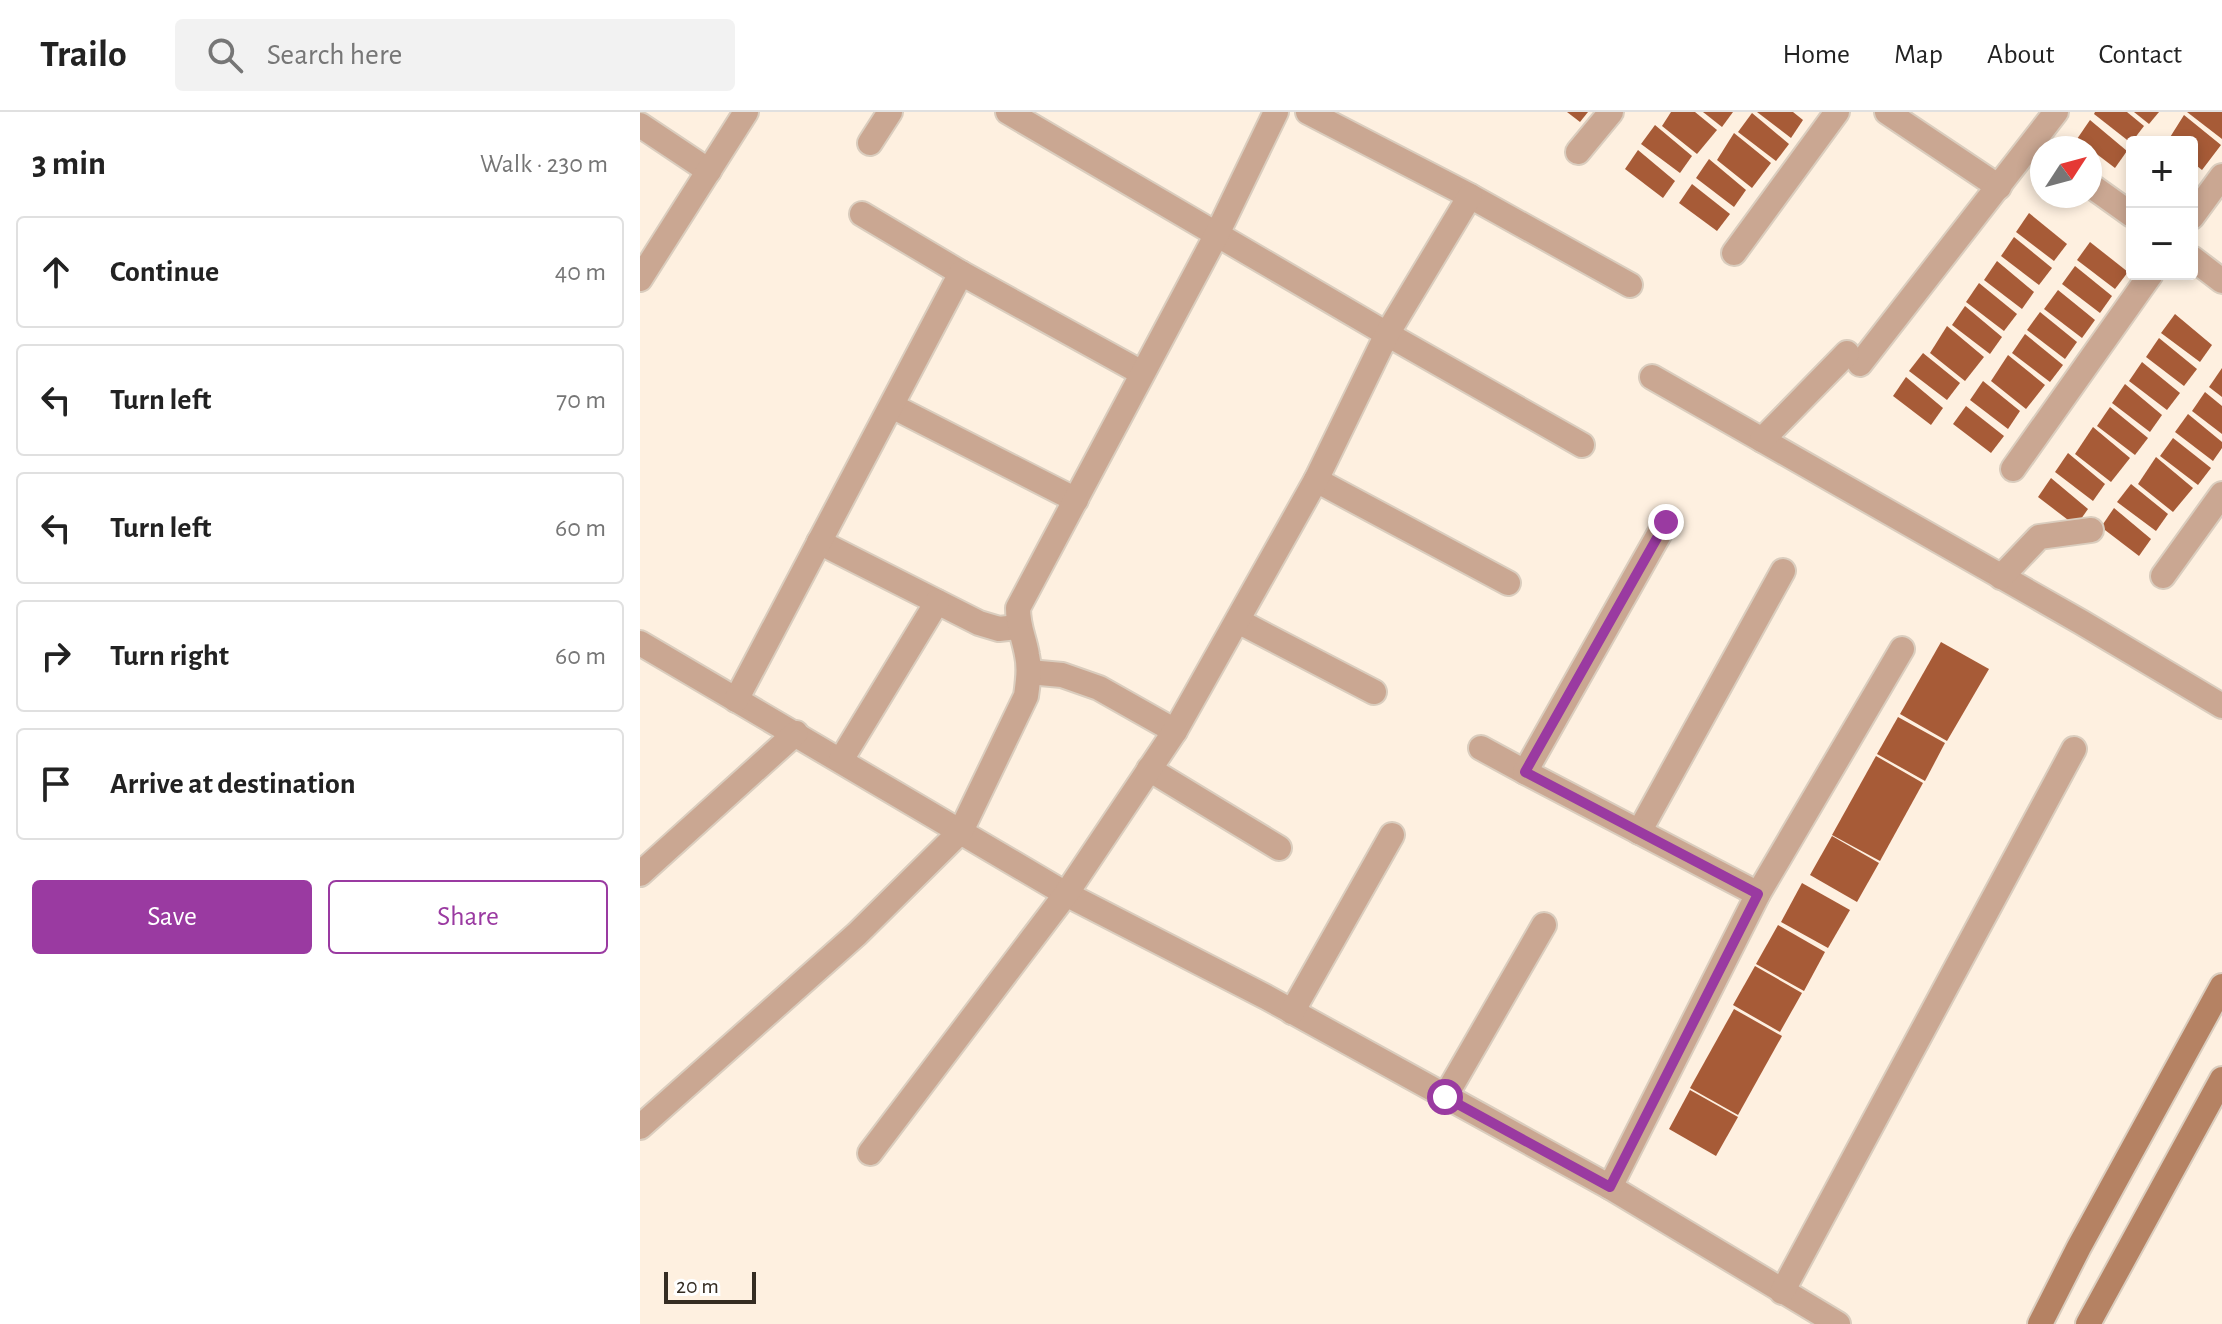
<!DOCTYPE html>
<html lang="en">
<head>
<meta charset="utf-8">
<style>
	body { margin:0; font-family:"Alegreya Sans",sans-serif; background:#f2f2f2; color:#222 }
	.controls { position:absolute; right:24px; top:24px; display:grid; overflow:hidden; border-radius:8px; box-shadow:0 4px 12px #0003 }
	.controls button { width:72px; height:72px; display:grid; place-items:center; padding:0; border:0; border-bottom:2px solid #e0e0e0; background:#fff; color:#222; font:40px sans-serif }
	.compass { position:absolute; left:1390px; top:24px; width:72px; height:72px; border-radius:50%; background:#fff; box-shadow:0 4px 12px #0003; rotate:54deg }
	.scale { position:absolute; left:24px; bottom:20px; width:92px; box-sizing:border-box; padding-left:8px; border:4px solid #352c22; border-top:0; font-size:22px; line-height:28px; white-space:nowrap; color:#352c22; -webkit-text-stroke:6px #fff; paint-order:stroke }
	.stop { position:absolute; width:24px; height:24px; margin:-18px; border:6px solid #9a3aa1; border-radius:50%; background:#fff }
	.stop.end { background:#9a3aa1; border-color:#fff; box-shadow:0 2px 8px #0008 }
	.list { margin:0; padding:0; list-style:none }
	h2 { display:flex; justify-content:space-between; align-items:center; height:104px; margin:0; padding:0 32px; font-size:34px }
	h2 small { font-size:26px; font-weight:400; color:#767676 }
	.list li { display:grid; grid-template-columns:52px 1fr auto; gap:24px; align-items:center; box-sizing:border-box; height:112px; margin:0 16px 16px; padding:0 16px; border:2px solid #e0e0e0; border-radius:8px }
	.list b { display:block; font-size:30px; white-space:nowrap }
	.list em { font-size:26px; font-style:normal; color:#767676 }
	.actions { display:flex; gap:16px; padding:24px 32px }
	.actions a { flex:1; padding:18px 0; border:2px solid #9a3aa1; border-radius:8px; text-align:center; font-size:28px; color:#9a3aa1 }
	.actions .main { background:#9a3aa1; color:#fff }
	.icon { flex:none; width:44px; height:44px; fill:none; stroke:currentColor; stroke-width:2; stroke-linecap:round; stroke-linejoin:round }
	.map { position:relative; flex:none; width:1582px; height:1212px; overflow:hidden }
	header { display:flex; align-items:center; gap:48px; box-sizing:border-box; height:112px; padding:0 40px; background:#fff; border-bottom:2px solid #e0e0e0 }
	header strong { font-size:38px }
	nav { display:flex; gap:44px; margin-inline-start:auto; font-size:28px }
	.search { width:560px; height:72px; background:#f2f2f2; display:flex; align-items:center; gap:20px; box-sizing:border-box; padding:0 28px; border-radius:8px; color:#767676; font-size:30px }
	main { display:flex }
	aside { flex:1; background:#fff }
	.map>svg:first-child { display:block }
	.building { fill:#a75b37 }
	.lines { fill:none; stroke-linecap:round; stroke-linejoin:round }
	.street-casing { stroke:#dacdbe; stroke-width:28 }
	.secondary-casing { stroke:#dacdbe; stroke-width:28 }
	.street { stroke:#caa792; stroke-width:24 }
	.secondary { stroke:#b58263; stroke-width:24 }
	.route { stroke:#9a3aa1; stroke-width:10 }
</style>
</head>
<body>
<header>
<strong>Trailo</strong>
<div class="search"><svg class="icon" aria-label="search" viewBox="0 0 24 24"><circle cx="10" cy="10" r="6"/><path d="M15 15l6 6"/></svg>Search here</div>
<nav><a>Home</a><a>Map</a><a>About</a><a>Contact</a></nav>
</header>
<main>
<aside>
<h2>3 min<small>Walk · 230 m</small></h2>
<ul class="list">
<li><svg class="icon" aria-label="ahead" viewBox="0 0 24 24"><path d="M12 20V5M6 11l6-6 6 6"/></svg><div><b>Continue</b></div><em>40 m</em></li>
<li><svg class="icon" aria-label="left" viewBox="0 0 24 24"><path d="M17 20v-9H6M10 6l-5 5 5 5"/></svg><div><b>Turn left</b></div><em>70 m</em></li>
<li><svg class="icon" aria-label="left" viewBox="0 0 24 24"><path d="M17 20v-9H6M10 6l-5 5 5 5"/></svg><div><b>Turn left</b></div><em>60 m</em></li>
<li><svg class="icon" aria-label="right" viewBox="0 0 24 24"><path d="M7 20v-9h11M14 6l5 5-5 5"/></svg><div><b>Turn right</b></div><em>60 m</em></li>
<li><svg class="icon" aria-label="arrive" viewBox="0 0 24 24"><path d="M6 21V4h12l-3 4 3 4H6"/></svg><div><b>Arrive at destination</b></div></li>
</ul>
<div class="actions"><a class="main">Save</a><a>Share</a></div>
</aside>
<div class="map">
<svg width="1582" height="1212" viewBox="0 0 1582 1212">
	<rect width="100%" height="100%" fill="#fef0e0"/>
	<!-- building -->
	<g class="building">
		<polygon points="927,0 948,0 940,10"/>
		<polygon points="1031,0 1055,0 1077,18 1057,42 1022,14"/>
		<polygon points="1063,0 1093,0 1082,15"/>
		<polygon points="1117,0 1153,0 1163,8 1151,26"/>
		<polygon points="1455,0 1487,0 1504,14 1491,31 1454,2"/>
		<polygon points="1494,0 1519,0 1509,12"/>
		<polygon points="1547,0 1582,0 1582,27"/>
		<polygon points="1112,1 1149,32 1136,49 1098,20"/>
		<polygon points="1544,3 1581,33 1562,58 1552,50 1552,30 1527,30"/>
		<polygon points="1450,8 1487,39 1475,56 1437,27"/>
		<polygon points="1015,13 1052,44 1040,61 1001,32"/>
		<polygon points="1094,21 1131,51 1112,76 1077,48"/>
		<polygon points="998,38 1035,69 1023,86 985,57"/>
		<polygon points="1069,47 1106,78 1094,95 1056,66"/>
		<polygon points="1052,72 1090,102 1077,119 1039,91"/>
		<polygon points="1389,101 1427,132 1414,149 1376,120"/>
		<polygon points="1374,125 1412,156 1399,173 1361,144"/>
		<polygon points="1450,130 1488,160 1475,177 1437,148"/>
		<polygon points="1357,149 1394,180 1382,197 1344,168"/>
		<polygon points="1435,154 1472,184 1460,201 1422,172"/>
		<polygon points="1339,171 1377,202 1364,219 1326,190"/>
		<polygon points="1418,178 1455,208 1442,226 1404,197"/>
		<polygon points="1325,194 1362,225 1350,242 1312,213"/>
		<polygon points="1400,200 1437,230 1425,247 1387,218"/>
		<polygon points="1535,202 1572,233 1560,250 1521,221"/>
		<polygon points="1307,214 1344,245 1325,269 1290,241"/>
		<polygon points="1385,222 1423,253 1410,270 1372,241"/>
		<polygon points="1519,226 1557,257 1544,274 1506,245"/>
		<polygon points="1283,241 1320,271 1307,288 1269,259"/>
		<polygon points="1368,243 1405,273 1386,297 1351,269"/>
		<polygon points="1502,250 1540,281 1527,298 1489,269"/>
		<polygon points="1582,256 1582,285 1569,275"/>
		<polygon points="1266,265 1303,296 1291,313 1253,284"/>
		<polygon points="1343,269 1380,299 1368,317 1330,288"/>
		<polygon points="1485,272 1522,303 1510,320 1472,291"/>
		<polygon points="1565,280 1582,294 1582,322 1552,299"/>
		<polygon points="1326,294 1364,324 1351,341 1313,312"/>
		<polygon points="1470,295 1508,326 1495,343 1457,314"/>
		<polygon points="1548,302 1582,330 1582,336 1573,349 1535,320"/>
		<polygon points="1453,315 1490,346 1471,370 1435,342"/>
		<polygon points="1533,326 1571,356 1558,373 1520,344"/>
		<polygon points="1428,341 1465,372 1453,389 1415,360"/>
		<polygon points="1516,345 1553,376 1533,400 1498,372"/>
		<polygon points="1411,366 1448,397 1436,414 1398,385"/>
		<polygon points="1491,372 1528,402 1516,419 1477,390"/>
		<polygon points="1474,396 1511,427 1499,444 1461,415"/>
		<polygon points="1301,530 1349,557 1307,629 1260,602"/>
		<polygon points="1258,605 1305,631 1285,669 1237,642"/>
		<polygon points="1236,644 1283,671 1240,749 1192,723"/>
		<polygon points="1192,724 1239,751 1217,790 1170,763"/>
		<polygon points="1162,771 1210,798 1188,836 1141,810"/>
		<polygon points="1138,813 1185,840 1164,879 1116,852"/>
		<polygon points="1115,854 1162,881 1140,920 1093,893"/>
		<polygon points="1094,897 1142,924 1098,1003 1050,976"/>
		<polygon points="1050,978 1098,1005 1076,1044 1029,1017"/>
	</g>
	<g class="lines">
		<!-- street casing -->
		<g class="street-casing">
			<g id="street">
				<polyline points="368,0 747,222 942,333"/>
				<polyline points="668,0 830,84 990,173"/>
				<polyline points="1247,0 1359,75"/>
				<polyline points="0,13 69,59"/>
				<polyline points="230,31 250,0"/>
				<polyline points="938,40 971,0"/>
				<polyline points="1450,73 1492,103"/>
				<polyline points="222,102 321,161"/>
				<polyline points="1552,105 1582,64"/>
				<polyline points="1094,141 1197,0"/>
				<polyline points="1552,146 1582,169"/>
				<polyline points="0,167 106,0"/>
				<polyline points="1220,252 1416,0"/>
				<polyline points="1012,265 1441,510 1582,594"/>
				<polyline points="252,294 436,388"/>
				<polyline points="1122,328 1207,241"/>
				<polyline points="1373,357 1511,162"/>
				<polyline points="676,368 868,471"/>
				<polyline points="179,430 339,511 359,517 378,515"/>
				<polyline points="1523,464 1582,382"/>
				<polyline points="1361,465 1399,425 1451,418"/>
				<polyline points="598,509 734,580"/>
				<polyline points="0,531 426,782 626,885 970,1075 1198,1212"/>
				<polyline points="389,560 422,563 459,576 535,619"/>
				<polyline points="96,588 321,161 502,261"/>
				<polyline points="841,636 885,660"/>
				<polyline points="201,648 297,490"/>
				<polyline points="509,657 639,736"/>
				<polyline points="999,720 1143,459"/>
				<polyline points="0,762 156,621"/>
				<polyline points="1118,782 1262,537"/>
				<polyline points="652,900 752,723"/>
				<polyline points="805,985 904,813"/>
				<path d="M 0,1015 L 217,822 L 321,719 L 386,584 C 388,570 390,556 387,543 C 384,525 378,516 378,496 L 577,122 L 636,0"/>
				<polyline points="230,1041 426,782 535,619 676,368 747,222 830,84"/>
				<polyline points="970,1075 1118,782 885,660 1026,410"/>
				<polyline points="1142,1180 1434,637"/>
			</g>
		</g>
		<!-- secondary casing -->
		<g class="secondary-casing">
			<g id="secondary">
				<polyline points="1400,1212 1439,1135 1582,874"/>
				<polyline points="1448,1212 1582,967"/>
			</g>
		</g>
		<!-- street -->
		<use href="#street" class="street"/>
		<!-- secondary -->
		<use href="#secondary" class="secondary"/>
	</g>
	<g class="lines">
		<!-- route -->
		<polyline class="route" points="805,985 970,1075 1118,782 885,660 1026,410"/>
	</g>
</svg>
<div class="controls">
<button>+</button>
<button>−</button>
</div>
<svg class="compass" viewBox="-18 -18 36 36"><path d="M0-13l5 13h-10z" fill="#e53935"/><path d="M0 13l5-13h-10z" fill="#767676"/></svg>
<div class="scale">20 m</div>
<div class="stop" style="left:805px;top:985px"></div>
<div class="stop end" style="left:1026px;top:410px"></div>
</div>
</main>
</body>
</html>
